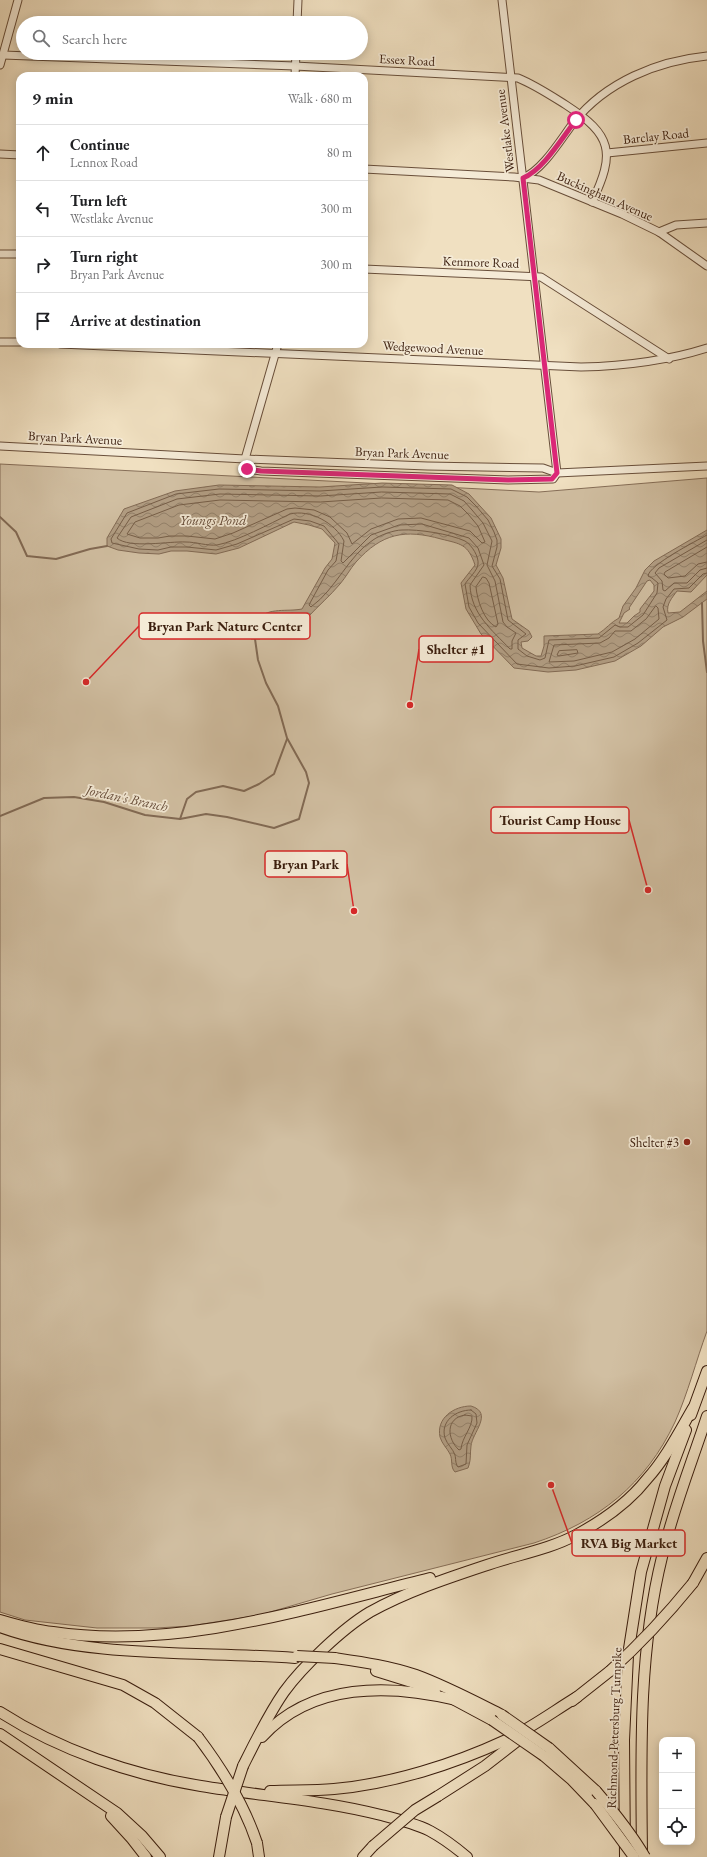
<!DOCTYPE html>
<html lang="en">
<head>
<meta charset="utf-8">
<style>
	body { margin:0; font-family:"EB Garamond",serif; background:#f2f2f2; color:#202124 }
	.controls { position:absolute; right:12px; bottom:12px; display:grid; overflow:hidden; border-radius:8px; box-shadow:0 2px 10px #0003 }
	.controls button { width:36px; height:36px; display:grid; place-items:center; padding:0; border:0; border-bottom:1px solid #e0e0e0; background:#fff; color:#202124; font:20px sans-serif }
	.stop { position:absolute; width:12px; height:12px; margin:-9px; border:3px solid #db2777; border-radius:50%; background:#fff }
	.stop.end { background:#db2777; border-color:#fff; box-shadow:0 1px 4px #0008 }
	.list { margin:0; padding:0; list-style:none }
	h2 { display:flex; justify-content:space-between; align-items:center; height:52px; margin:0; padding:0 16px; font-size:17px }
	h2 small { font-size:13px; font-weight:400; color:#757577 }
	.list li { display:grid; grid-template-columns:26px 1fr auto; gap:12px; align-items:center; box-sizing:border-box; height:56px; padding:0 16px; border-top:1px solid #e0e0e0 }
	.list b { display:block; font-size:15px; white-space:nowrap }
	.list p { margin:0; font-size:13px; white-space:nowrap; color:#757577 }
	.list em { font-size:13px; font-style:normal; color:#757577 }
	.icon { flex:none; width:22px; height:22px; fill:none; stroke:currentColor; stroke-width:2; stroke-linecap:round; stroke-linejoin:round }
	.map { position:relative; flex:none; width:707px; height:1857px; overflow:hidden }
	.search { position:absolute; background:#fff; box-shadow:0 2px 10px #0003; left:16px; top:16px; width:352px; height:44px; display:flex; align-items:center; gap:10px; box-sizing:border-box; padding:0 14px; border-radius:22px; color:#757577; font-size:15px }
	.panel { position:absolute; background:#fff; box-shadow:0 2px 10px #0003; left:16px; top:72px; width:352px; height:276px; border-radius:12px }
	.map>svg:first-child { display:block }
	.park { fill:#d1bfa2; stroke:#866e58 }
	.water { fill:url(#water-waves); stroke:#826a54; fill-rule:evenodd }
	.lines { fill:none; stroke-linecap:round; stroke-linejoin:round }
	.shore { stroke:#765e48; stroke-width:1 }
	.stream { stroke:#826a54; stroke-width:2 }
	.minor-casing { stroke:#684e3a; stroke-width:9 }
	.highway-casing { stroke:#3a1d0d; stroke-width:12 }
	.minor { stroke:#f5ebd7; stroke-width:7 }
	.highway { stroke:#f0e0c1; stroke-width:10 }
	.highway-bridge-casing { stroke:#3a1d0d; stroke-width:12; stroke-linecap:butt }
	.highway-bridge { stroke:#f0e0c1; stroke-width:10 }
	.route { stroke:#db2777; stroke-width:5 }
	.poi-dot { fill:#8f2418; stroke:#f5ebd7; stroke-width:1.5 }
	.labels { text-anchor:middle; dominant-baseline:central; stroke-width:3.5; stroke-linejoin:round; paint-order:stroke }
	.street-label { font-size:13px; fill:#3a1d0d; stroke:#f5ebd7 }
	.poi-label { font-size:13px; fill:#3a1d0d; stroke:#f5ebd7; text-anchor:end }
	.water-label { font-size:14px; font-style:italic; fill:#644a37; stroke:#f5ebd7 }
	.leader { fill:none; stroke:#d62828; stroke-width:1.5 }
	.callout-dot { fill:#d62828; stroke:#f5ebd7; stroke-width:1.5 }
	.callout { fill:#f5ebd7; stroke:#d62828; stroke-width:1.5 }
	.callout-label { font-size:14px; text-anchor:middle; font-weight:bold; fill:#3a1d0d }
</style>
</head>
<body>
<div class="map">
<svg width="707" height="1857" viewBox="0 0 707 1857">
	<defs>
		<pattern id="water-waves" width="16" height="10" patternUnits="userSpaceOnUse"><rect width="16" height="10" fill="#b29e84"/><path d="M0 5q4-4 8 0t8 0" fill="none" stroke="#92806a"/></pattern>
	</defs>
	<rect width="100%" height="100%" fill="#f0e0c1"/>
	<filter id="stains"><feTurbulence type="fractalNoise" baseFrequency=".005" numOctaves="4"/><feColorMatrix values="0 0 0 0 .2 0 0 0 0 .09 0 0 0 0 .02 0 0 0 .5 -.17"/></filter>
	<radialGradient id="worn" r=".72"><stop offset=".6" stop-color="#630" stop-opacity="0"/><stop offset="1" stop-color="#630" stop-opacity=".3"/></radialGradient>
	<!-- park -->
	<path class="park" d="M 0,464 L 539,492 L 707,478 L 707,1331 C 696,1361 688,1393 675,1422 C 646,1484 598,1522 534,1543 L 332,1594 L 260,1615 L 190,1626 L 156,1628 L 97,1628 L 25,1620 L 0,1612 Z"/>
	<!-- water -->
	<g class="water">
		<path d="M 382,483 L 452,485 L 469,494 L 491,518 L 501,539 L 501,548 L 496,565 L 503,578 L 512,619 L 529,631 L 532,637 L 528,641 L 521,642 L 522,648 L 536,656 L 541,656 L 544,646 L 544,636 L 598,634 C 606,629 611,622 619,618 L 623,606 L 636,588 L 645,570 L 654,561 L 707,530 L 707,575 L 691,592 L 677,591 C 672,598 666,604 668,613 L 680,612 L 707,591 L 707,599 L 683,617 L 663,627 L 641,646 L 615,661 L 576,670 L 548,672 L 514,668 L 481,634 L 466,609 L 461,583 L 475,565 C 468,544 461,544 441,539 C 405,529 382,533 356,562 C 350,569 346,577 340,584 C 330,596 318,606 308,617 C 286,620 266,613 260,639 L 251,639 C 250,630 250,626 257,619 C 270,607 286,612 302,609 L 325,568 L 332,559 L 335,543 L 322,529 L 309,525 L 294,522 L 239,548 L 216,554 L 187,551 L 171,551 L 159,554 L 139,553 L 118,550 L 107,546 L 107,538 L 124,509 L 175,491 L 219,485 L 320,487 ZM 650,580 L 654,585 L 654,591 L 640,609 L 640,612 L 634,616 L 627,623 L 619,623 L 624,613 L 630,609 L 629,608 L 647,581 Z"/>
		<path d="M 471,1406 C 494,1413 472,1433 471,1446 C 470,1453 471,1459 469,1465 L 468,1468 L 455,1472 C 450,1467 453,1460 450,1454 C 447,1448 442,1444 440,1437 C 436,1418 454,1406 471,1406 Z"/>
	</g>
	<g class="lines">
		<!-- shore -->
		<g class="shore">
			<path d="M 382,492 L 450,494 L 464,501 L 472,510 L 483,523 L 492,541 L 487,565 L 495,581 L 503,622 L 507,627 L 516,633 L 512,641 L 512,649 L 510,649 C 492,630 471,614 470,585 L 484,565 L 478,548 L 469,538 L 422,524 L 399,525 L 371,535 L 343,563 L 341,561 L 344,541 C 335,523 310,509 290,514 C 269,524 238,541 217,545 C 207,546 196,542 186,542 C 170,541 129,549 117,538 L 131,517 L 177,499 L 220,494 L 320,496 Z"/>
			<polygon points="382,498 448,500 460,506 468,514 478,526 485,542 482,543 470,531 421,518 398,519 371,529 352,544 347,533 330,517 314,510 295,508 287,509 233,533 215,539 187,536 170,536 158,538 140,538 127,534 135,522 179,505 220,500 320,502"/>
			<path d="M 707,535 C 696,541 649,565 648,576 L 652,578 L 658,583 L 657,593 L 643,615 L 628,627 L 620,627 L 615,625 L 599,638 L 549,640 L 545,658 L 540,660 L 527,656 L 518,649 L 518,640 L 526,634 L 508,620 L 500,579 L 492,566 L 497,547 L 497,540 L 494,532 L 488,520 L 476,506 L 467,497 L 451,489 L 382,487 L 320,491 L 219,489 L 176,494 L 127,513 L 111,539 L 112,543 L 139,549 L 158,550 L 171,547 L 187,547 L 216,550 L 237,544 L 294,519 L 310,521 L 324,526 L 339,544 L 336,561 L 328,570 L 310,603 L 309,605 L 311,607 C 336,589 349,555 373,540 C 380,535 394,530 402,530 C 418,529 450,534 465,541 C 472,545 479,557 478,564 C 478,570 468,579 465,584 L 469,607 L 478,623 L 517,664 L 549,668 L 575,666 L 614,657 L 638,643 L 667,620 L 663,607 L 666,599 L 674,589 L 689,588 L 703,574 L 707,573"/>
			<polyline points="707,540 659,568 655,573 662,581 663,590 665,591 674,583 687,583 700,570 707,568"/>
			<polyline points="707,547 665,572 664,574 668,578 685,576 698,564 707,562"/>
			<path d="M 483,577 L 486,578 L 489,583 L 498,624 L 496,627 C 484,621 477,600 476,587 Z"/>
			<polygon points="656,606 658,608 659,619 635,639 612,652 574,661 549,662 554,645 600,643 609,638 615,631 631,631 646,619"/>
			<polygon points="577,650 578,653 559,656 557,655 559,651"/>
			<path d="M 471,1410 L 476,1414 L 477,1423 L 467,1445 L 466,1464 L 458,1467 C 455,1463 456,1459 455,1455 C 453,1449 447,1444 445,1438 C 440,1421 456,1410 471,1410 Z"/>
			<path d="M 465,1415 L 472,1416 C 473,1427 462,1437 461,1449 L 459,1450 C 447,1439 445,1418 465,1415 Z"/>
		</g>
		<!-- stream -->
		<g class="stream">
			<polyline points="0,517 16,532 27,556 56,559 90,549 107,546"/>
			<polyline points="702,603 703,641 707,672"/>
			<polyline points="0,816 44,798 74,797 104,802 145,815 180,819 206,814 227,817 274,828 299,819 309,783 306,772 287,738 278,706 266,683 258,660 255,639"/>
			<polyline points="180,819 187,799 196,792 223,786 244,791 259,784 274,774 287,739"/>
		</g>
		<!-- minor casing -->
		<g class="minor-casing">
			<g id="minor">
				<polyline points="502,0 557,473"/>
				<polyline points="297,23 298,0"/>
				<path d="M 3,55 L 295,66 L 518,78 C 535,85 550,95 566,105 C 612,135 616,152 592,202"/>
				<polyline points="0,65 18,0"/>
				<polyline points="295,76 296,53"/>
				<polyline points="607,153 707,143"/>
				<polyline points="0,154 20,155"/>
				<polyline points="364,169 514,177 539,180 622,214 659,232 707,266"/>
				<path d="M 523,178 C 543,170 561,139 574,122 C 606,82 657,61 707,56"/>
				<polyline points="659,232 676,225 707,223"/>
				<polyline points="0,254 20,254"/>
				<polyline points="364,269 541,277 669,359"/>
				<polyline points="0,342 20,342"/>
				<path d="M 60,344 L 581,367 C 624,366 666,361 707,348"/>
				<polyline points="278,344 245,459 247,469 261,471 508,480 553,479 557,473"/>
				<polyline points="0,446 245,459 427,466 543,468 557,473 707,466"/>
			</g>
		</g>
		<!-- highway casing -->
		<g class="highway-casing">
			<g id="highway">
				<polyline points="691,1415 707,1371"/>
				<polyline points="693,1583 707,1558"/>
				<path d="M 0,1620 C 17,1625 35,1630 53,1632 C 176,1651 312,1607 430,1578"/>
				<path d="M 0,1627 C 88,1659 201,1651 295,1658"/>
				<polyline points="0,1649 123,1685 155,1703 198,1737"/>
				<path d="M 335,1658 C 362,1662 390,1666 416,1675 C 446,1686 474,1701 502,1715"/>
				<polyline points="376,1671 421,1685 435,1691"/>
				<polyline points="451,1698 492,1720"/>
				<polyline points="572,1701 610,1671"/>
				<path d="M 0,1712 C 59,1750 132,1775 201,1786 C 261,1796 322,1800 381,1815 C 397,1819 414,1823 430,1831 C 443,1838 455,1847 467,1857"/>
				<polyline points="0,1734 117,1813 142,1836 160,1857"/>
				<path d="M 262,1737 C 312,1682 390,1684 456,1700"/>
				<polyline points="549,1748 596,1791"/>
				<polyline points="544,1756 572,1780 595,1804"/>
				<path d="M 243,1766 C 255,1742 268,1715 284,1692 C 302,1667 343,1628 370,1612 C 406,1592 445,1579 484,1566 C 515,1555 548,1550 576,1535 C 602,1521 629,1502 647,1479 C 666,1458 679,1432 693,1408"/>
				<path d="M 270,1791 C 291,1790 313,1791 334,1789 C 392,1784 454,1764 506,1740 C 531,1728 554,1711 577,1697"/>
				<polyline points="438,1796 485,1766 525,1735"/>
				<polyline points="111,1816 132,1839 146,1857"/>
				<polyline points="257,1843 259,1857"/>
				<path d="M 642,1855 C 641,1756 638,1654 662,1557 C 673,1509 692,1462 707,1416"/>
				<polyline points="219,1857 226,1817"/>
				<polyline points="363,1857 373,1846"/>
				<polyline points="625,1857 624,1740 628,1655 641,1572 665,1486 686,1430"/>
			</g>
		</g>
		<!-- minor -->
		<use href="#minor" class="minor"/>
		<!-- highway -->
		<use href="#highway" class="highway"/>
		<!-- highway-bridge casing -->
		<g class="highway-bridge-casing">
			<g id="highway-bridge">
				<polyline points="297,1656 335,1658"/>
				<path d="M 610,1671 C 640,1644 667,1615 693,1583"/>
				<polyline points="502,1715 549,1748"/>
				<polyline points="492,1720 544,1756"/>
				<path d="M 198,1737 C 223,1770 244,1804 257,1843"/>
				<path d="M 596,1791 C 614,1812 631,1833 645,1857"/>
				<polyline points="595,1804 634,1857"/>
				<polyline points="226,1817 243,1766"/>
				<polyline points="373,1846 415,1810 438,1796"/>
			</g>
		</g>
		<!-- highway-bridge -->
		<use href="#highway-bridge" class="highway-bridge"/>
	</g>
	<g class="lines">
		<!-- route -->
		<path class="route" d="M 247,469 L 261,471 L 508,480 L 552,479 L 557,473 L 523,178 C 543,170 562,138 576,120"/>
	</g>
	<!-- markers -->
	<circle class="poi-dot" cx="687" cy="1142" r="4"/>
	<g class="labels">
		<!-- street labels -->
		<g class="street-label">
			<text transform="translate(407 60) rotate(3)">Essex Road</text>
			<text transform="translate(505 131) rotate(-97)">Westlake Avenue</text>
			<text transform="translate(656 136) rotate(-6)">Barclay Road</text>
			<text transform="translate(605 196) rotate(24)">Buckingham Avenue</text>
			<text transform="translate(481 262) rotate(2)">Kenmore Road</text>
			<text transform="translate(433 348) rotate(3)">Wedgewood Avenue</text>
			<text transform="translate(75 438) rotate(3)">Bryan Park Avenue</text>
			<text transform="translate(402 453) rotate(2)">Bryan Park Avenue</text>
			<text transform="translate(614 1728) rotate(-88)">Richmond-Petersburg Turnpike</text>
		</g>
		<!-- poi labels -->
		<g class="poi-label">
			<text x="679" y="1142">Shelter #3</text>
		</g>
		<!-- water labels -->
		<g class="water-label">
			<text x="213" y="520">Youngs Pond</text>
			<text transform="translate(127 798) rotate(12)">Jordan's Branch</text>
		</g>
	</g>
	<!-- callouts -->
	<path class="leader" d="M86 682L139 626M410 705L419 649M648 890L629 820M354 911L347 864M551 1485L572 1543"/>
	<g class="callout-dot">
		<circle cx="86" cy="682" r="4"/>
		<circle cx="410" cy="705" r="4"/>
		<circle cx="648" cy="890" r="4"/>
		<circle cx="354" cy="911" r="4"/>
		<circle cx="551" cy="1485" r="4"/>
	</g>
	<g class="callout">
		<rect x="139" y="613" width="171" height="26" rx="4"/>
		<rect x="419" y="636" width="74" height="26" rx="4"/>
		<rect x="491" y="807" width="138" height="26" rx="4"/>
		<rect x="265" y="851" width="82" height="26" rx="4"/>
		<rect x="572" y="1530" width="113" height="26" rx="4"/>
	</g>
	<g class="callout-label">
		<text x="225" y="631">Bryan Park Nature Center</text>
		<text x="456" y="654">Shelter #1</text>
		<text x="560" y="825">Tourist Camp House</text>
		<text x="306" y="869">Bryan Park</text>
		<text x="629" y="1548">RVA Big Market</text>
	</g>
	<rect width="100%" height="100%" filter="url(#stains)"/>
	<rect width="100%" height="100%" fill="url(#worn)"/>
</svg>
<div class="controls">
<button>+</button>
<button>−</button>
<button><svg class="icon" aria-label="locate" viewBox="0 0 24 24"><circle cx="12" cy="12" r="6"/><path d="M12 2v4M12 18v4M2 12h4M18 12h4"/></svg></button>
</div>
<div class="stop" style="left:576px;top:120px"></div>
<div class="stop end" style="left:247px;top:469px"></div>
<div class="search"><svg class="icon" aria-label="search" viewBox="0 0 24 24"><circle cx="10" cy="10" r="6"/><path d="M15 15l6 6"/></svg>Search here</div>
<section class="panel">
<h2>9 min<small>Walk · 680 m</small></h2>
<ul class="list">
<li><svg class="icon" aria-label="ahead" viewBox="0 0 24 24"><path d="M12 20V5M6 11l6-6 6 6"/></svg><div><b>Continue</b><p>Lennox Road</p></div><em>80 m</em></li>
<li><svg class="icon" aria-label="left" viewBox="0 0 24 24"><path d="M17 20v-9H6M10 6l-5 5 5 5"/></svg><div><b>Turn left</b><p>Westlake Avenue</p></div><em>300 m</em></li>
<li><svg class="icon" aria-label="right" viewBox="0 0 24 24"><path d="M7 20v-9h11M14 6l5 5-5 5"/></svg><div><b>Turn right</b><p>Bryan Park Avenue</p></div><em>300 m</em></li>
<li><svg class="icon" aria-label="arrive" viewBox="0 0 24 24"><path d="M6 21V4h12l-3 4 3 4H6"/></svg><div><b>Arrive at destination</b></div></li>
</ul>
</section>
</div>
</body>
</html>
